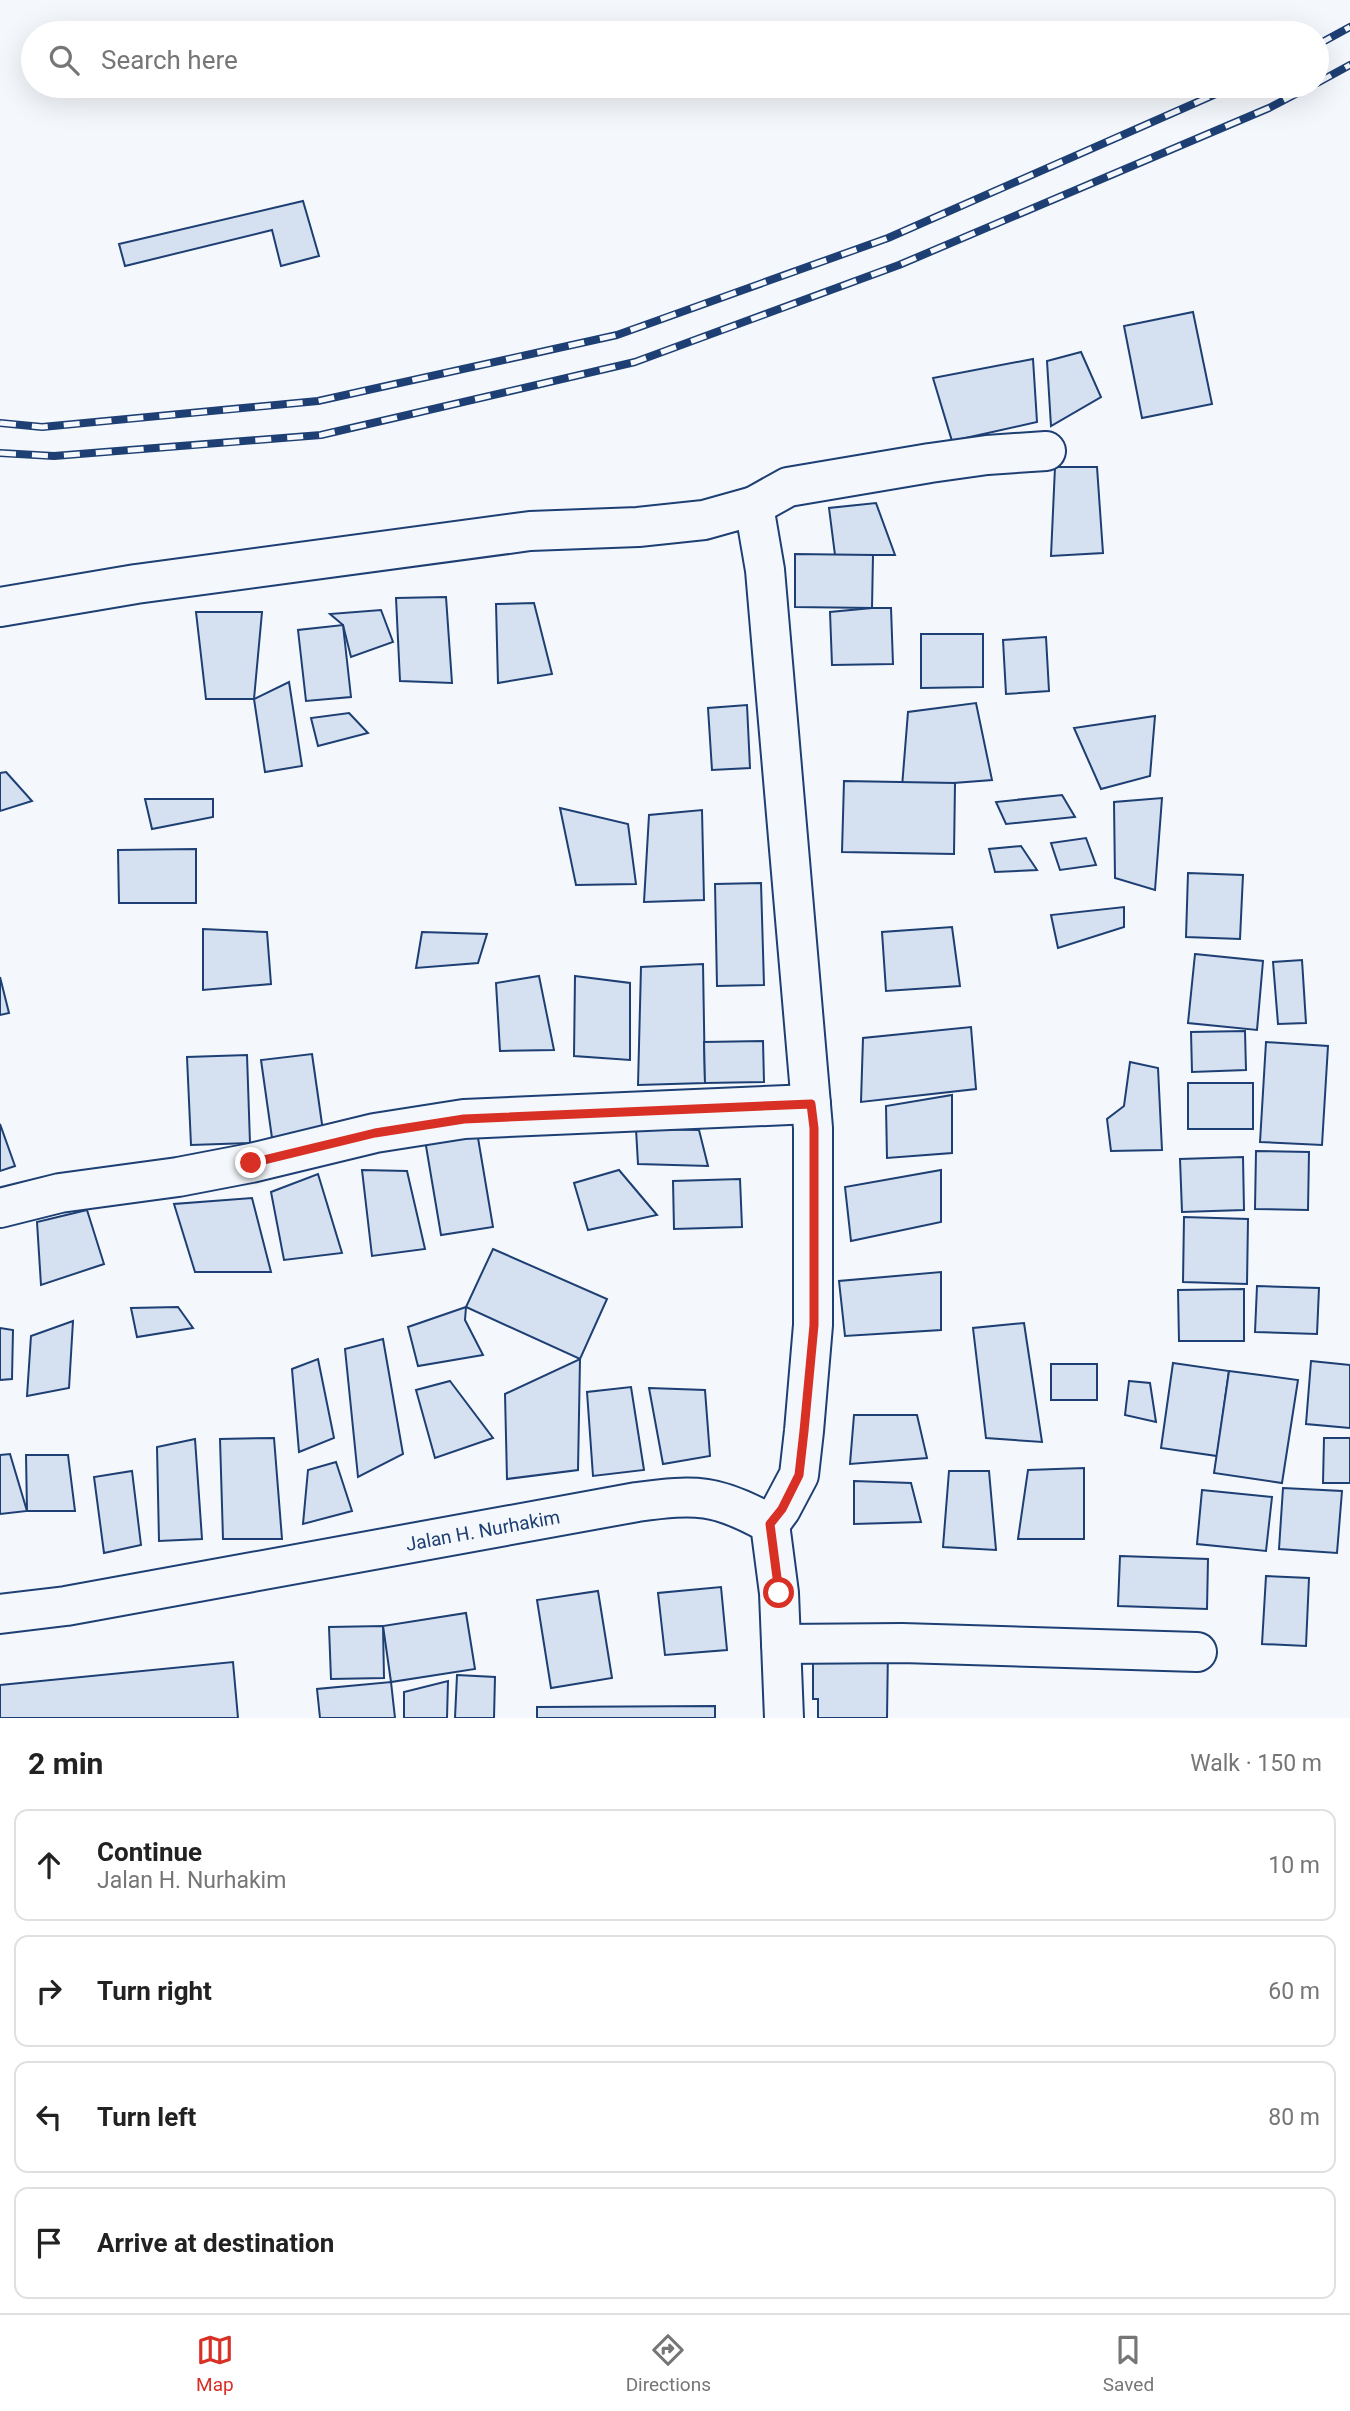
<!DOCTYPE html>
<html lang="en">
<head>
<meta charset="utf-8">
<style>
	body { margin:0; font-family:Roboto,sans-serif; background:#f2f2f2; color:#222 }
	.stop { position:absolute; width:21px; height:21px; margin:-16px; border:5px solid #d93025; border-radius:50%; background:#fff }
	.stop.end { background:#d93025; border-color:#fff; box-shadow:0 2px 7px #0008 }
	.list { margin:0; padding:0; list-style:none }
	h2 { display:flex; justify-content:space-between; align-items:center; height:91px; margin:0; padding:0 28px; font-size:30px }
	h2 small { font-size:23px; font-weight:400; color:#767676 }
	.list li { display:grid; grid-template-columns:46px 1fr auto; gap:21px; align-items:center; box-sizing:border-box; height:112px; margin:0 14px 14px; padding:0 14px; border:2px solid #e0e0e0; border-radius:14px }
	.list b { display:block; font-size:26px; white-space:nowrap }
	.list p { margin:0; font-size:23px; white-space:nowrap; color:#767676 }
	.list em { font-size:23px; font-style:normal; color:#767676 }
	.icon { flex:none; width:38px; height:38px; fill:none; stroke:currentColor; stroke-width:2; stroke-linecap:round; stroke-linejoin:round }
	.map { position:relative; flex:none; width:1350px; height:1718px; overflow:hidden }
	.search { position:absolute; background:#fff; box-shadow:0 7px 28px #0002; left:21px; right:21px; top:21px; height:77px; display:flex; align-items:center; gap:18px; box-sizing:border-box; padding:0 24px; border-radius:38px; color:#767676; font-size:26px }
	.sheet { height:595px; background:#fff }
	nav { display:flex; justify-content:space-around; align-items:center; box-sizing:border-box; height:98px; border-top:2px solid #e0e0e0; background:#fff; font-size:19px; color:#767676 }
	nav a { display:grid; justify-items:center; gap:4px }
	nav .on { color:#d93025 }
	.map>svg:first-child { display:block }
	.building { fill:#d5e0f0; stroke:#1d3f73; stroke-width:2 }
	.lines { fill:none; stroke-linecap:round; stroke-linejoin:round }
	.minor-casing { stroke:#1d3f73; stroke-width:42 }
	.secondary-casing { stroke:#1d3f73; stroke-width:42 }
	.minor { stroke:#f4f7fb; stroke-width:38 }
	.secondary { stroke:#f4f7fb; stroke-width:38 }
	.rail-casing { stroke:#1d3f73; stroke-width:8 }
	.rail { stroke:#f4f7fb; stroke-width:5; stroke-dasharray:16; stroke-linecap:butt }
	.route { stroke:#d93025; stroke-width:9 }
	.labels { text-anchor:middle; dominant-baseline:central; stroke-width:5; stroke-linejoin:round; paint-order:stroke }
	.street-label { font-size:19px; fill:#1d3f73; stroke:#f4f7fb }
</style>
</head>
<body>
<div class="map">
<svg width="1350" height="1718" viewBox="0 0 1350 1718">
	<rect width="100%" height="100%" fill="#f4f7fb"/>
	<!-- building -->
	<g class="building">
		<polygon points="303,201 319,256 281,266 272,230 125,266 119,244"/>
		<polygon points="1193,312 1212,404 1142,418 1124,326"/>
		<polygon points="1081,352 1101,397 1051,426 1047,361"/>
		<polygon points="1033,359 1037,422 952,441 933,378"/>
		<polygon points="1055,467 1097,467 1103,553 1051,556"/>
		<polygon points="876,503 895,555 835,555 829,508"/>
		<polygon points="795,554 873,555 872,608 795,607"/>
		<polygon points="446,597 452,683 400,681 396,598"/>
		<polygon points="534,603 552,674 498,683 496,604"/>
		<polygon points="872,608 891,608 893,664 832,665 830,612"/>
		<polygon points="381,610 393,642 351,657 343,625 330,614"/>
		<polygon points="196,612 262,612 254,699 206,699"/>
		<polygon points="343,625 351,697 306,701 298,630"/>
		<polygon points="921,634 983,634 983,687 921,688"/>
		<polygon points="1046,637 1049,691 1006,694 1003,640"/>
		<polygon points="289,682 302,766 265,772 254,699"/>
		<polygon points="976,703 992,780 902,787 908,712"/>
		<polygon points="747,705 750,768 712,770 708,708"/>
		<polygon points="349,713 368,733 318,746 311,718"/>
		<polygon points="1155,716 1150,776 1101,789 1074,728"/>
		<polygon points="6,772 32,801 0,811 0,773"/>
		<polygon points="844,781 955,783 954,854 842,852"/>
		<polygon points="1062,795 1075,817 1006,824 996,802"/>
		<polygon points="1162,798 1155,890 1115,878 1114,802"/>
		<polygon points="145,799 213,799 213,817 152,829"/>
		<polygon points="560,808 628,824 636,884 576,885"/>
		<polygon points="702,810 704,900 644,902 649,815"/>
		<polygon points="1086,838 1096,865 1060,870 1051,843"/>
		<polygon points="1021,846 1037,870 995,872 989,849"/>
		<polygon points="196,849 196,903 119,903 118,850"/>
		<polygon points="1188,873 1243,875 1240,939 1186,937"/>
		<polygon points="761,883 764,985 717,986 715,884"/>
		<polygon points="1124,907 1124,927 1058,948 1051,915"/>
		<polygon points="952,927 960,986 886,991 882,932"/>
		<polygon points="203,929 267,932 271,984 203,990"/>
		<polygon points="422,932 487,934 478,963 416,968"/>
		<polygon points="1195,954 1263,961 1257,1030 1188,1023"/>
		<polygon points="1302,960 1306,1023 1278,1024 1273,962"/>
		<polygon points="703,964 705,1083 638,1085 641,967"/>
		<polygon points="539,976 554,1050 500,1051 496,983"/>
		<polygon points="575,976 630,983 630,1060 574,1056"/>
		<polygon points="0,977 9,1013 0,1015"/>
		<polygon points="971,1027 976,1089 861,1102 863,1038"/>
		<polygon points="1245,1031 1246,1070 1192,1072 1191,1032"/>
		<polygon points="763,1041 764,1082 705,1083 704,1042"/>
		<polygon points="1266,1042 1328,1046 1322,1145 1260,1142"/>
		<polygon points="312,1054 323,1131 272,1138 261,1060"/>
		<polygon points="247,1055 250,1143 191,1145 187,1057"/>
		<polygon points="1130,1062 1158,1068 1162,1150 1111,1151 1107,1119 1124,1106"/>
		<rect x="1188" y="1083" width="65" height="46"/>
		<polygon points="952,1095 952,1153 887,1158 886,1106"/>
		<polygon points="0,1124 15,1166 0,1171"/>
		<polygon points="636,1129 699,1130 708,1166 638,1164"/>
		<polygon points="477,1132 493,1227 441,1235 425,1140"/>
		<polygon points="1256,1151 1309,1152 1308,1210 1255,1209"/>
		<polygon points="1243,1157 1244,1210 1182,1212 1180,1159"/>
		<polygon points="362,1170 407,1171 425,1249 372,1256"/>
		<polygon points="619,1170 657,1215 588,1230 574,1183"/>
		<polygon points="941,1170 941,1222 851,1241 845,1187"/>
		<polygon points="318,1174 342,1253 284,1260 271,1192"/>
		<polygon points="740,1179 742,1227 674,1229 673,1181"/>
		<polygon points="252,1198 271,1272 195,1272 174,1204"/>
		<polygon points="87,1210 104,1264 41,1285 37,1222"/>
		<polygon points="1184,1217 1248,1219 1247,1284 1183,1282"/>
		<polygon points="493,1249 607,1299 580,1359 466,1307"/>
		<polygon points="941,1272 941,1330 845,1336 839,1281"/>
		<polygon points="1257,1286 1319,1288 1317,1334 1255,1332"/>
		<polygon points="1244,1289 1244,1341 1179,1341 1178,1290"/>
		<polygon points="178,1307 193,1328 137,1337 131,1308"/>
		<polygon points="466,1307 465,1320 483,1355 418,1366 408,1327"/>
		<polygon points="73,1321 69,1388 27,1396 31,1336"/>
		<polygon points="1024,1323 1042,1442 986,1438 973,1328"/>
		<polygon points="0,1328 13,1330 12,1379 0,1380"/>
		<polygon points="383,1339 403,1454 358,1477 345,1349"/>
		<polygon points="318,1359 334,1438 299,1452 292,1369"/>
		<polygon points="580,1359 578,1470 507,1479 505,1394"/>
		<polygon points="1311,1361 1350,1365 1350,1428 1306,1424"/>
		<polygon points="1173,1363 1229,1371 1217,1456 1161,1448"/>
		<rect x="1051" y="1364" width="46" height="36"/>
		<polygon points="1229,1371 1298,1380 1282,1483 1214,1473"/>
		<polygon points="450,1381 493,1438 435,1458 416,1390"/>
		<polygon points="1129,1381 1150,1383 1156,1422 1125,1415"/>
		<polygon points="631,1387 644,1470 593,1476 587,1392"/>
		<polygon points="649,1388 705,1390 710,1456 663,1464"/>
		<polygon points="854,1415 917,1415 927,1458 850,1464"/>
		<polygon points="274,1438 282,1539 223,1539 220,1439"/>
		<polygon points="1324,1438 1350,1438 1350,1483 1323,1483"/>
		<polygon points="195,1439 202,1539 159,1541 157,1447"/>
		<polygon points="10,1454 27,1511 0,1514 0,1455"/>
		<polygon points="26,1455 68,1455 75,1511 27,1511"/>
		<polygon points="336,1462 352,1511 303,1524 308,1470"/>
		<polygon points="1084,1468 1084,1539 1018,1539 1028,1470"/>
		<polygon points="132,1471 141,1545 104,1553 94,1477"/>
		<polygon points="949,1471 989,1471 996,1550 943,1547"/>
		<polygon points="854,1481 911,1483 921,1522 854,1524"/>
		<polygon points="1283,1488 1342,1491 1337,1553 1279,1549"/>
		<polygon points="1202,1490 1272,1497 1266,1551 1197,1544"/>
		<polygon points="1120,1556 1208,1559 1207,1609 1118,1606"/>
		<polygon points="1266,1576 1309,1578 1306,1646 1262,1644"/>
		<polygon points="721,1587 727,1650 665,1655 658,1593"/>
		<polygon points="598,1591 612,1678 551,1688 537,1600"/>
		<polygon points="466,1613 475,1669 391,1682 383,1626"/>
		<polygon points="383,1626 384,1678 331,1679 329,1627"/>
		<polygon points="888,1648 887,1718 818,1718 818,1699 813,1699 813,1656"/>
		<polygon points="233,1662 238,1718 0,1718 0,1685"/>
		<polygon points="457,1675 495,1677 494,1718 455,1718"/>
		<polygon points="448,1681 447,1718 404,1718 404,1692"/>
		<polygon points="391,1682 395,1718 320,1718 317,1689"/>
		<polygon points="715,1706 715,1718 537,1718 537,1707"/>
	</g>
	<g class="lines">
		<!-- minor casing -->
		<g class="minor-casing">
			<g id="minor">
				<polyline points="754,506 788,487 930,463 987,455 1046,451"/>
				<polyline points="0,607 136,584 530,531 638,527 704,520 754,506 765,570 813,1128 813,1325 804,1431 799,1475 781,1509 770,1524"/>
				<polyline points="0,1208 60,1193 178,1177 251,1163 375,1133 464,1119 811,1104"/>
				<polyline points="781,1644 902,1643 1197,1652"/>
			</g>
		</g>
		<!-- secondary casing -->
		<g class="secondary-casing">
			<g id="secondary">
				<path id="s1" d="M 0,1614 L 66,1606 L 637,1502 C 696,1494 717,1494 770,1524 L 779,1593 L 784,1718"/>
			</g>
		</g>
		<!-- minor -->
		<use href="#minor" class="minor"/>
		<!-- secondary -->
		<use href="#secondary" class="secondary"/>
		<!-- rail casing -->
		<g class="rail-casing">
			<g id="rail">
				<polyline points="1317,45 1350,27"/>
				<polyline points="1317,83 1350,65"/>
				<polyline points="0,423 42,427 318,401 617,335 888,238 1234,86"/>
				<polyline points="0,453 54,456 321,435 635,362 899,265 1269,108 1311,86"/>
			</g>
		</g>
		<!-- rail -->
		<use href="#rail" class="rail"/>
	</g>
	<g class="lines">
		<!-- route -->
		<polyline class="route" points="251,1163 375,1133 464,1119 811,1104 814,1128 814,1325 804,1431 799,1475 782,1509 770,1524 779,1593"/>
	</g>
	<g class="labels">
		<!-- street labels -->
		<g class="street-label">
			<text stroke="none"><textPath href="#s1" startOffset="490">Jalan H. Nurhakim</textPath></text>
		</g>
	</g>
</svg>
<div class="stop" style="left:779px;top:1593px"></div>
<div class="stop end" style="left:251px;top:1163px"></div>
<div class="search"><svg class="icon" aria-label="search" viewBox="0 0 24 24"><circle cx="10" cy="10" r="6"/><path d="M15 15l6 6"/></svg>Search here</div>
</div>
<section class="sheet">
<h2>2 min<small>Walk · 150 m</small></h2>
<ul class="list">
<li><svg class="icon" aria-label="ahead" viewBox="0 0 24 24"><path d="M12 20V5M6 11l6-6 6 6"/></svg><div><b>Continue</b><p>Jalan H. Nurhakim</p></div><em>10 m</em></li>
<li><svg class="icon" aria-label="right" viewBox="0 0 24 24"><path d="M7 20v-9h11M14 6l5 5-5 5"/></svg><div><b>Turn right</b></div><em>60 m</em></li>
<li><svg class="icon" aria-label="left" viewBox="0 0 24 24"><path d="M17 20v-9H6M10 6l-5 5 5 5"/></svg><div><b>Turn left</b></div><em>80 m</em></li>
<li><svg class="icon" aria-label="arrive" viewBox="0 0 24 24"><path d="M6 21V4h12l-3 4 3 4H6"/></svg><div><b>Arrive at destination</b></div></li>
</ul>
</section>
<nav>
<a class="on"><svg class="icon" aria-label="map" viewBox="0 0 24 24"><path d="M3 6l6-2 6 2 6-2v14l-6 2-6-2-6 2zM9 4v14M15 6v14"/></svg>Map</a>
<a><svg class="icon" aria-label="directions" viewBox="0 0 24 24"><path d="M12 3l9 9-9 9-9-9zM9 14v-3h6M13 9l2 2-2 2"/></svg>Directions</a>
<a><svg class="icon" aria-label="saved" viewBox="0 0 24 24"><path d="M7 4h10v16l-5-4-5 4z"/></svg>Saved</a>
</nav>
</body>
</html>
